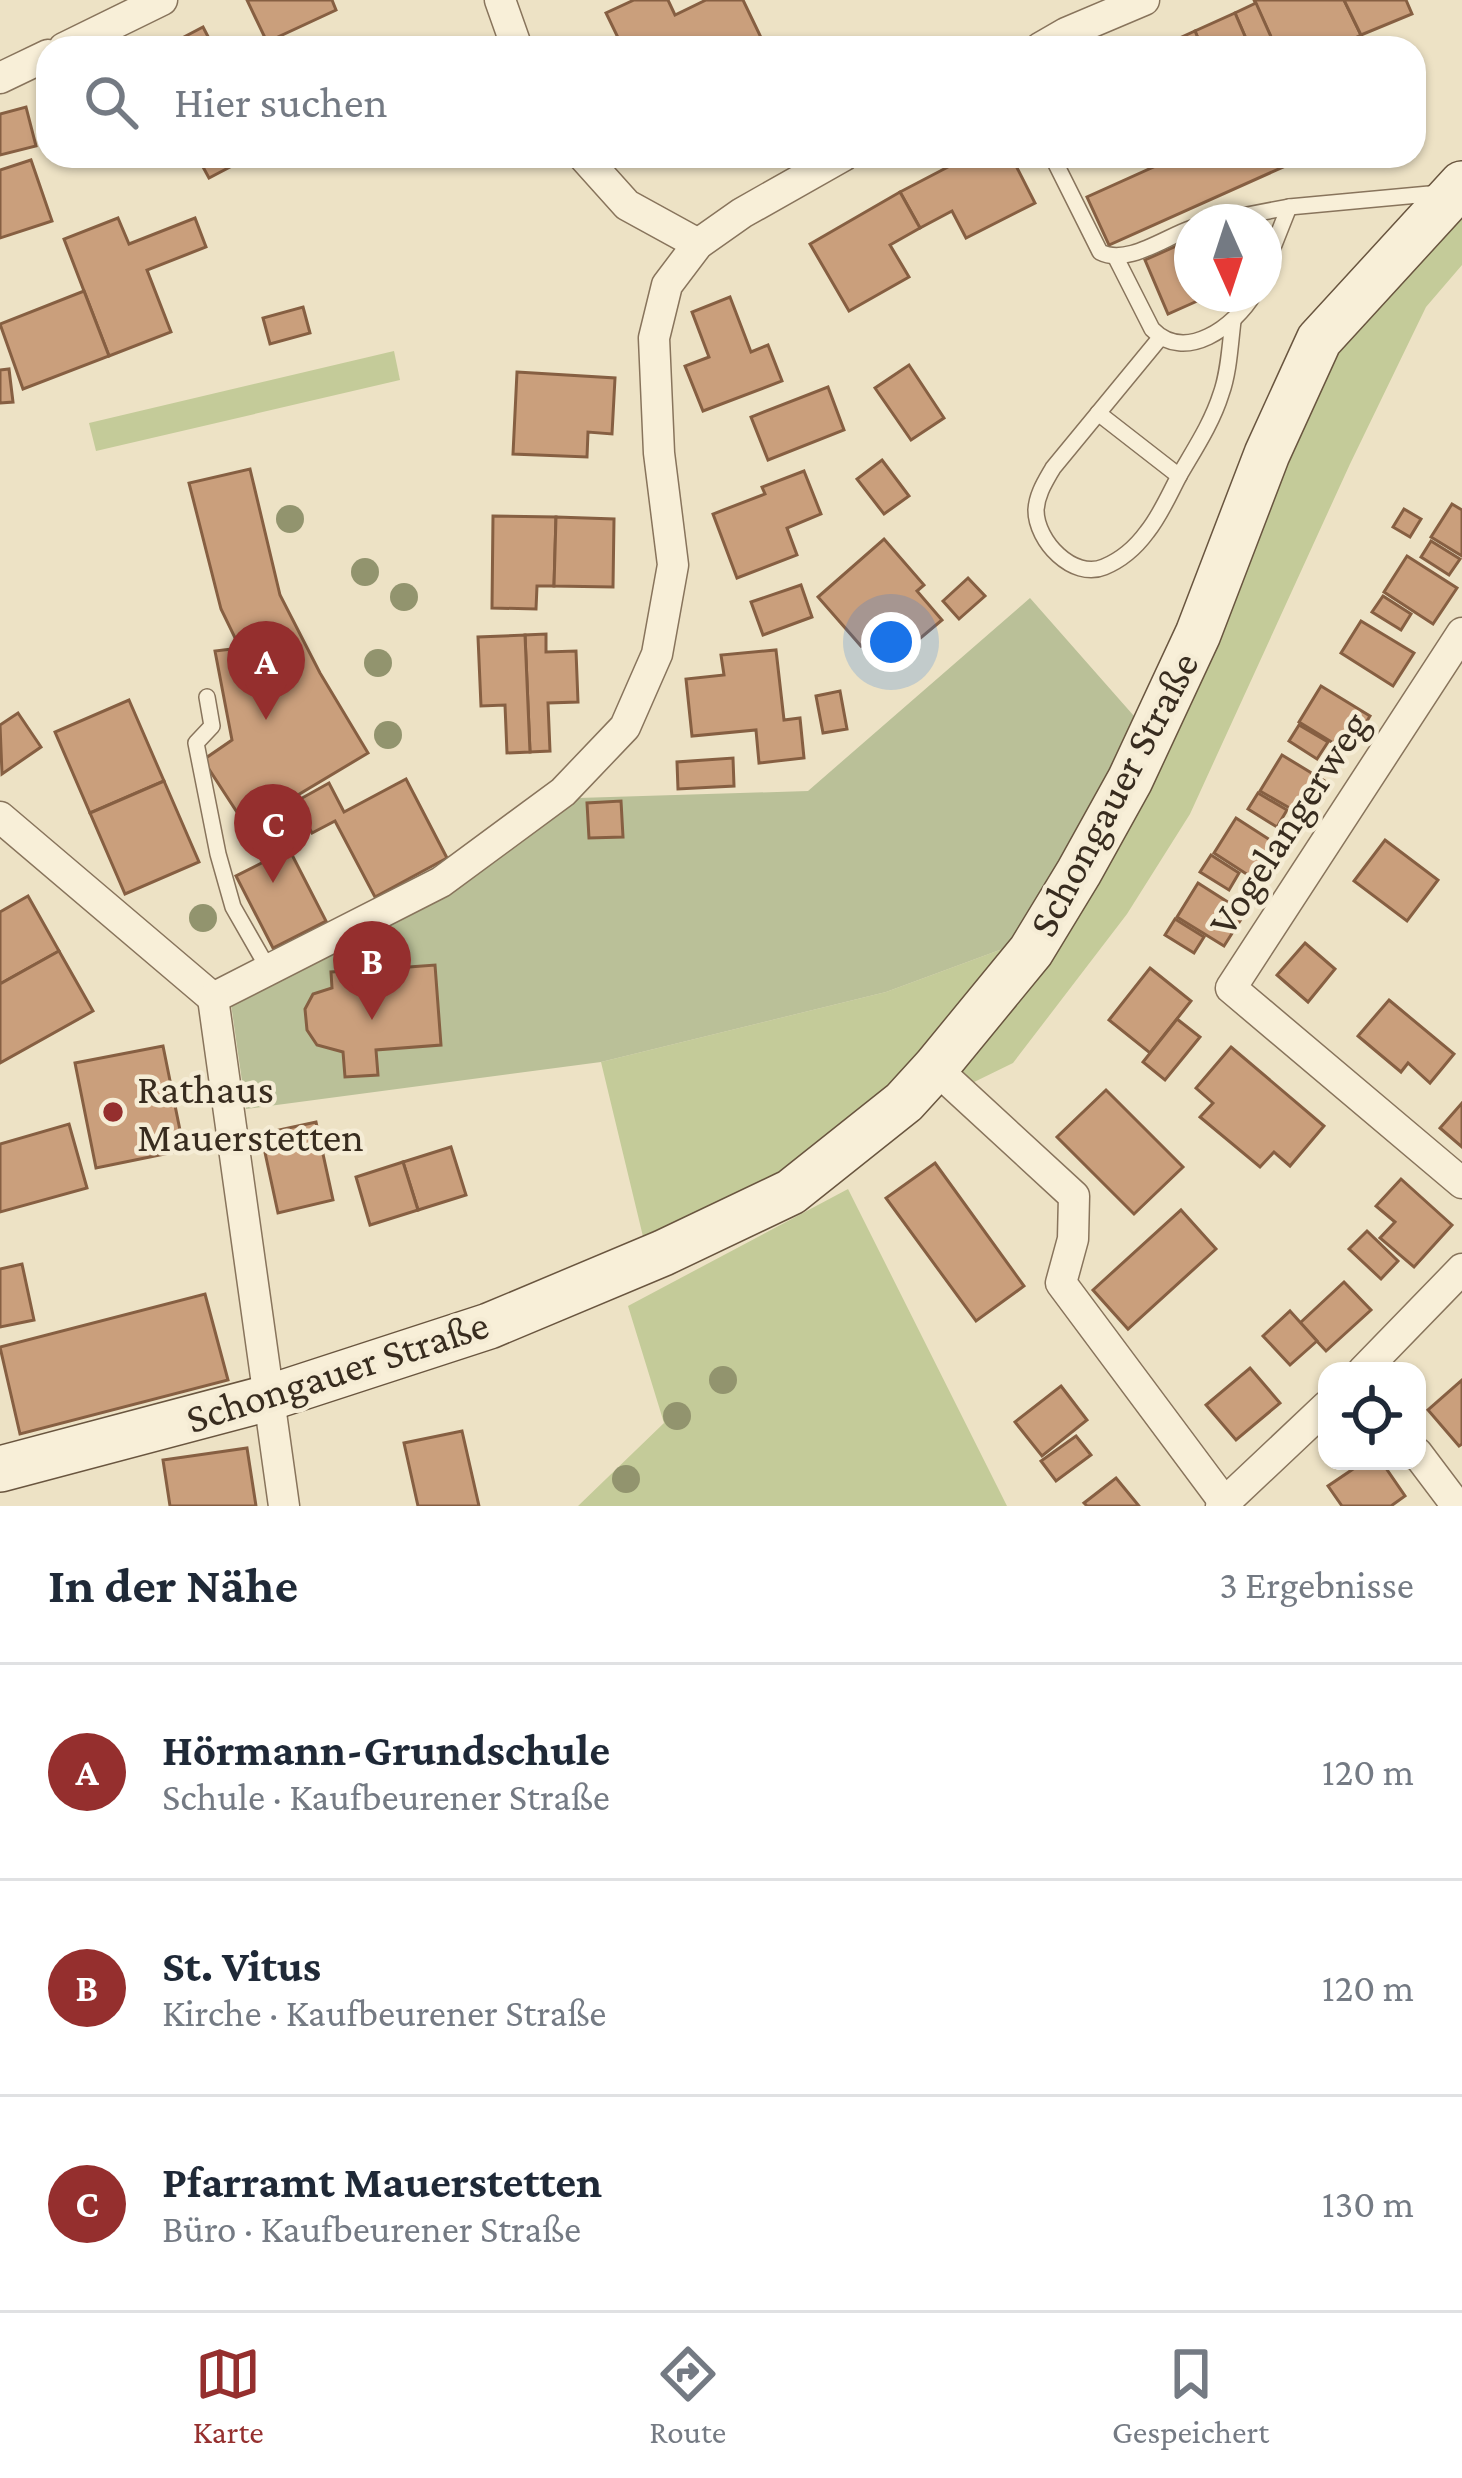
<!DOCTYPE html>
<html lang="de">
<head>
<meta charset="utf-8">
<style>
	body { margin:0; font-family:"Crimson Pro",serif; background:#f2f2f3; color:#1f2937 }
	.controls { position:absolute; right:36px; bottom:36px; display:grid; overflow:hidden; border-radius:24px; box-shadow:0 3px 9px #0004 }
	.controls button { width:108px; height:108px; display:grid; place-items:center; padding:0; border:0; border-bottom:3px solid #e0e1e3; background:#fff; color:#1f2937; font:60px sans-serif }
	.compass { position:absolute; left:1174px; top:204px; width:108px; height:108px; border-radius:50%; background:#fff; box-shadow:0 3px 9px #0004; rotate:177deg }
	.you { position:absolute; left:891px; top:642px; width:42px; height:42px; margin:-30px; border:9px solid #fff; border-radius:50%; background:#1a73e8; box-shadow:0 0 0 18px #1a73e833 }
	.badge { display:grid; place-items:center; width:78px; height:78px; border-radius:50%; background:#952f2e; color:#fff; font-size:39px; font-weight:700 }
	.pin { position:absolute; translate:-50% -99px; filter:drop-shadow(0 3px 6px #0008) }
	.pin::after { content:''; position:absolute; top:63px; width:42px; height:36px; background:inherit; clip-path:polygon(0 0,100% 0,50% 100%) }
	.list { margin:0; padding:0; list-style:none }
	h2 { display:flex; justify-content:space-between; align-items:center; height:156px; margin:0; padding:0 48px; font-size:51px }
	h2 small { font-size:39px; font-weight:400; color:#747a83 }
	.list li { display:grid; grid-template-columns:78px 1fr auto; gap:36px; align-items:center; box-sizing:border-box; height:216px; padding:0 48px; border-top:3px solid #e0e1e3 }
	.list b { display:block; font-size:45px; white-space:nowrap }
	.list p { margin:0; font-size:39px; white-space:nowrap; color:#747a83 }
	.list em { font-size:39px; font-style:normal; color:#747a83 }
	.icon { flex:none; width:66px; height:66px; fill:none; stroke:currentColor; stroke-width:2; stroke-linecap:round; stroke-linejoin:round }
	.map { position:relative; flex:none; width:1462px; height:1506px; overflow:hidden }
	.search { position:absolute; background:#fff; box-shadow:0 3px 9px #0004; left:36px; right:36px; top:36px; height:132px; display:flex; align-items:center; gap:30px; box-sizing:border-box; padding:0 42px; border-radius:36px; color:#747a83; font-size:45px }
	.sheet { height:804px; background:#fff }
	nav { display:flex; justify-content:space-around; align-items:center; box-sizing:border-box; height:168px; border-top:3px solid #e0e1e3; background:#fff; font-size:33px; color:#747a83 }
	nav a { display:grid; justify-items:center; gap:6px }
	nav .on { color:#952f2e }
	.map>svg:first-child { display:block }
	.green { fill:#c4cb99 }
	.cemetery { fill:#bac098 }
	.building { fill:#ca9f7c; stroke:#865f42; stroke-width:3 }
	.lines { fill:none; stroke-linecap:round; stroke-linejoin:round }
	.lane-casing { stroke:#88745c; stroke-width:18 }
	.street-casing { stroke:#88745c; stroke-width:33 }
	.secondary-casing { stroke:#69553f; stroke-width:48 }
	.lane { stroke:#f8efd8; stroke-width:15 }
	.street { stroke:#f8efd8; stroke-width:30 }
	.secondary { stroke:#f8efd8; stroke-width:45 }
	.tree { fill:#92946e }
	.poi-dot { fill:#952f2e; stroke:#f5ecd5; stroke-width:4.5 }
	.labels { text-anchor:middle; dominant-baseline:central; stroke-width:9; stroke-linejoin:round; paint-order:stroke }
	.street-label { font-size:42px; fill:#382c1f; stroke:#f5ecd5 }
	.poi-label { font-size:42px; fill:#382c1f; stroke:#f5ecd5; text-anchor:start }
</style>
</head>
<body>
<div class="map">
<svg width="1462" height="1506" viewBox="0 0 1462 1506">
	<rect width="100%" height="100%" fill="#ede2c5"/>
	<!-- green -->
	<g class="green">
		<polygon points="1462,207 1462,265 1426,307 1350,464 1190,814 1127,914 1013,1063 968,1085 953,1067 1335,349"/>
		<polygon points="394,351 400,380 96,451 89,423"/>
		<polygon points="1019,943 892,1093 783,1177 646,1249 601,1062 886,992"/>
		<polygon points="848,1189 1007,1506 578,1506 664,1423 628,1306"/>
	</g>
	<!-- cemetery -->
	<polygon class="cemetery" points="1030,598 1141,724 1019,943 886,992 601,1062 246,1109 230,997 448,891 578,798 808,791"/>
	<!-- building -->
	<g class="building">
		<polygon points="247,0 332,0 336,10 267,42"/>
		<polygon points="634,0 668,0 675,15 706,0 743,0 766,48 623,48 606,13"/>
		<polygon points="1254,0 1344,0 1361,35 1334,48 1276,48"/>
		<polygon points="1344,0 1406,0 1412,14 1361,35"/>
		<polygon points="1256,3 1276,48 1250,48 1235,13"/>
		<polygon points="1235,13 1250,48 1202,48 1195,31"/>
		<polygon points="203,27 214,48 163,48"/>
		<polygon points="1195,31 1202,48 1161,48 1160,47"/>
		<polygon points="26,107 36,146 0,155 0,114"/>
		<polygon points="197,156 251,156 209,178"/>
		<polygon points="969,156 1011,156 1035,203 966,238 952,211 920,228 900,192"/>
		<polygon points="1178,156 1299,156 1301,159 1109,245 1087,197"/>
		<polygon points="31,160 52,221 0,238 0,170"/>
		<polygon points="900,192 920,228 890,245 909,277 849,311 810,244"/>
		<polygon points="118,218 129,244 195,218 206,247 147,270 171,332 109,356 64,239"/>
		<polygon points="1192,239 1192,294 1213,294 1168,314 1145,260"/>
		<polygon points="84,291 109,356 23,389 0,324"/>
		<polygon points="730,297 751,352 768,345 782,381 703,411 685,366 709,357 692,312"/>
		<polygon points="303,307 310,333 270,344 263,318"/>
		<polygon points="909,365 944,418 911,440 875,388"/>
		<polygon points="9,369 13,402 0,403 0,370"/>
		<polygon points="517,372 615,378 612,434 588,432 587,457 513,454"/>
		<polygon points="828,387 844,430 768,460 751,417"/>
		<polygon points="882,460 909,496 884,514 857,479"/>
		<polygon points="250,469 280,595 320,673 368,753 246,826 203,760 232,740 215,651 240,648 221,609 189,483"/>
		<polygon points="804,471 821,514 787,528 797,555 737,578 713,514 765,494 762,487"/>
		<polygon points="1452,504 1462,510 1462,556 1431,537"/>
		<polygon points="1404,509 1421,519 1410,537 1393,527"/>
		<polygon points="493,516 556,517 554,586 537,586 536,609 492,608"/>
		<polygon points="556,517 614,519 613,587 554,586"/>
		<polygon points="884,539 924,585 917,591 942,620 911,646 889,621 861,646 818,597"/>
		<polygon points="1431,541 1460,559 1449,575 1421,557"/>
		<polygon points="1407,556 1457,588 1433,624 1384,592"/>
		<polygon points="968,578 985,596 959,619 943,601"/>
		<polygon points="801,585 812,617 763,635 751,602"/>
		<polygon points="1383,596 1411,614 1401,630 1372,612"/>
		<polygon points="1361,621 1414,653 1393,686 1341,653"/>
		<polygon points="546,634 546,652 576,651 578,702 548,703 550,751 530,752 525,635"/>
		<polygon points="525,635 530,752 507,753 505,705 481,706 478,637"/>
		<polygon points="776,650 784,720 800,718 804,758 759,763 756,730 692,736 686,679 724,675 721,655"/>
		<polygon points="1321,686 1370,716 1348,752 1299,722"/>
		<polygon points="840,691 847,729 823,733 816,696"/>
		<polygon points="129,700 164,781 90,813 55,732"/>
		<polygon points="18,713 41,747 2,774 0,725"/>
		<polygon points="1299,725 1328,742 1317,759 1289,741"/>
		<polygon points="1282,755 1328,783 1307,818 1260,791"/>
		<polygon points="733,758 734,786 678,789 677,762"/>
		<polygon points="406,779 447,858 375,897 335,821 312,833 295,802 329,783 344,812"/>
		<polygon points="164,781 199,862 125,894 90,813"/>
		<polygon points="1258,793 1287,810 1277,827 1248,809"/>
		<polygon points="621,801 623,837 589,838 587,803"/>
		<polygon points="1236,818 1284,849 1262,884 1214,853"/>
		<polygon points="1385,840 1438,880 1407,921 1354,881"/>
		<polygon points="289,849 326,921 273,948 236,876"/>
		<polygon points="1211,855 1239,873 1229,890 1200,872"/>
		<polygon points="1198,883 1245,913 1224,946 1177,917"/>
		<polygon points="28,896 59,951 0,984 0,912"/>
		<polygon points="1175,919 1204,937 1194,953 1165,935"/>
		<polygon points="1305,943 1335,969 1308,1002 1277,975"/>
		<polygon points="59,951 93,1011 0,1063 0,984"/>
		<polygon points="435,965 441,1045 376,1050 378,1075 345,1077 343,1052 317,1045 307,1030 305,1009 313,994 332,988 331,972 363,970 363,984 397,982 396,968"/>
		<polygon points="1150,968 1191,1001 1150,1053 1109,1020"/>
		<polygon points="1389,1000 1454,1054 1430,1083 1408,1063 1401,1072 1358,1036"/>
		<polygon points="1177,1019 1200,1037 1165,1080 1143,1062"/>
		<polygon points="163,1046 184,1150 96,1168 75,1063"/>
		<polygon points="1231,1047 1324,1126 1290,1166 1274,1152 1260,1167 1200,1117 1213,1103 1196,1088"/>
		<polygon points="1106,1090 1183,1167 1134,1214 1057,1137"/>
		<polygon points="1462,1103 1462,1147 1440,1128"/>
		<polygon points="316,1122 333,1200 278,1213 261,1134"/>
		<polygon points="69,1124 87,1188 0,1212 0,1144"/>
		<polygon points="451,1147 466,1195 418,1210 403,1162"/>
		<polygon points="403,1162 418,1210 370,1225 356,1177"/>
		<polygon points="935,1163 1024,1286 976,1321 886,1198"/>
		<polygon points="1401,1179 1452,1225 1414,1267 1380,1238 1395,1222 1376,1206"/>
		<polygon points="1181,1210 1216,1249 1128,1329 1093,1290"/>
		<polygon points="1367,1231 1398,1261 1381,1279 1349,1249"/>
		<polygon points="22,1264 34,1320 0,1327 0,1269"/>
		<polygon points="1344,1282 1371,1310 1326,1351 1300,1323"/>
		<polygon points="205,1294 228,1380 20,1434 0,1347"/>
		<polygon points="1290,1311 1317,1341 1290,1365 1263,1336"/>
		<polygon points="1250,1368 1280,1403 1236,1440 1206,1405"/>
		<polygon points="1462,1380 1462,1444 1459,1446 1428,1410"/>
		<polygon points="1061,1386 1087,1420 1042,1456 1015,1422"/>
		<polygon points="462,1431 479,1506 418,1506 404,1443"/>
		<polygon points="1076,1436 1091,1455 1056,1481 1041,1461"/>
		<polygon points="247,1448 256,1506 170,1506 163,1460"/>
		<polygon points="1365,1461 1381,1461 1405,1496 1391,1506 1342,1506 1328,1486"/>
		<polygon points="1116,1478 1139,1506 1087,1506 1084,1503"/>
	</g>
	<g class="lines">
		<!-- lane casing -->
		<g class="lane-casing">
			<g id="lane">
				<path d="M 1052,156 L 1100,252 C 1127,266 1165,237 1192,228"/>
				<polyline points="1211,222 1289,207 1440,193"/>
				<path d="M 1116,258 L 1152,329 C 1185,364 1235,326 1254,294"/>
				<polyline points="1264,270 1289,207"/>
				<path d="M 1160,338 L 1053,468 C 1045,482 1037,494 1036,510 C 1036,541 1073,580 1104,567 C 1121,560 1136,547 1147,532 C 1160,516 1169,495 1179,476 C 1194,450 1212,423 1221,394 C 1229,372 1230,345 1233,321"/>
				<polyline points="1098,413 1179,476"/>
				<polyline points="207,697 212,726 196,743 218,854 233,907 269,970"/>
			</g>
		</g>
		<!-- street casing -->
		<g class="street-casing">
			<g id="street">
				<polyline points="500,0 517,48"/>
				<polyline points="64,48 162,0"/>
				<polyline points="1040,48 1066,33 1144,0"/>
				<polyline points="0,78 48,55"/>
				<polyline points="583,156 627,205 698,244"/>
				<polyline points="1462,633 1231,988 1462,1183"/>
				<polyline points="0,817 213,998"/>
				<polyline points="213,998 441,882 563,792 625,727 657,654 673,565 659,453 654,338 667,285 698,244 742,213 843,156"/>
				<polyline points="213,998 284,1506"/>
				<polyline points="935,1068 1074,1196 1073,1239 1061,1283 1225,1503"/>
				<polyline points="1363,1371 1462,1269"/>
				<polyline points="1417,1453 1457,1506"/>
				<polyline points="1221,1506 1327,1406"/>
			</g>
		</g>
		<!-- secondary casing -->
		<g class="secondary-casing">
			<polyline id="secondary" points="0,1469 268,1398 489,1326 663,1253 791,1192 904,1102 935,1068 1031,951 1079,872 1130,780 1198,634 1267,454 1319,340 1462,184"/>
		</g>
		<!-- lane -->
		<use href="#lane" class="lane"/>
		<!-- street -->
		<use href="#street" class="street"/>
		<!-- secondary -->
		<use href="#secondary" class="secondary"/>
	</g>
	<!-- trees -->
	<g class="tree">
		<circle cx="290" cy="519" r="14"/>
		<circle cx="365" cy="572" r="14"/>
		<circle cx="404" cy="597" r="14"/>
		<circle cx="378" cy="663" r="14"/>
		<circle cx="388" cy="735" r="14"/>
		<circle cx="203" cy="918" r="14"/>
		<circle cx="723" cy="1380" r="14"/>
		<circle cx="677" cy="1416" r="14"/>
		<circle cx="626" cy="1479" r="14"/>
	</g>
	<!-- markers -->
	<circle class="poi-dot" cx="113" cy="1112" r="12"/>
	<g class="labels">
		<!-- street labels -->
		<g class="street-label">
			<text transform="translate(1113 794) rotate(-62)">Schongauer Straße</text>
			<text transform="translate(1288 823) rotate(-57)">Vogelangerweg</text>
			<text transform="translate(337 1371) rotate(-18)">Schongauer Straße</text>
		</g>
		<!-- poi labels -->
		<g class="poi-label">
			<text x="137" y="1088">Rathaus<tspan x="137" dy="48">Mauerstetten</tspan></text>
		</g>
	</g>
</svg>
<div class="controls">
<button><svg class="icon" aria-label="locate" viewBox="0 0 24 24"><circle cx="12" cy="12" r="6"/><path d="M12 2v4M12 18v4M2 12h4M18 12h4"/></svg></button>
</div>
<svg class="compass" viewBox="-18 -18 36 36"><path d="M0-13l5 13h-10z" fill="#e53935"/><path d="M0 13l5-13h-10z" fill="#747a83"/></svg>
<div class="you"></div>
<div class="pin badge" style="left:266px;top:720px">A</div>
<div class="pin badge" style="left:372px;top:1020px">B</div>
<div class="pin badge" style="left:273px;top:883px">C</div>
<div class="search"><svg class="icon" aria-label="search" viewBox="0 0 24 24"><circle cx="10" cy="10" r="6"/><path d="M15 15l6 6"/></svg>Hier suchen</div>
</div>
<section class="sheet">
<h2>In der Nähe<small>3 Ergebnisse</small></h2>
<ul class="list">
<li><span class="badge">A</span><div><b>Hörmann-Grundschule</b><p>Schule · Kaufbeurener Straße</p></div><em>120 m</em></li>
<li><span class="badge">B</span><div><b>St. Vitus</b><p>Kirche · Kaufbeurener Straße</p></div><em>120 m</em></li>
<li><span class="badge">C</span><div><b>Pfarramt Mauerstetten</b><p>Büro · Kaufbeurener Straße</p></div><em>130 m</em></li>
</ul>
</section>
<nav>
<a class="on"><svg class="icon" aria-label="map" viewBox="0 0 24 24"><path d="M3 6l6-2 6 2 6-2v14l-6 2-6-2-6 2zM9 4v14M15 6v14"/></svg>Karte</a>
<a><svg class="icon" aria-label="directions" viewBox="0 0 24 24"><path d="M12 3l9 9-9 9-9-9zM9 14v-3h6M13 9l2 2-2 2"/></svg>Route</a>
<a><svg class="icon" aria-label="saved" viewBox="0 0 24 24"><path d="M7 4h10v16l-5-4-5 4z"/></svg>Gespeichert</a>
</nav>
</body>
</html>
